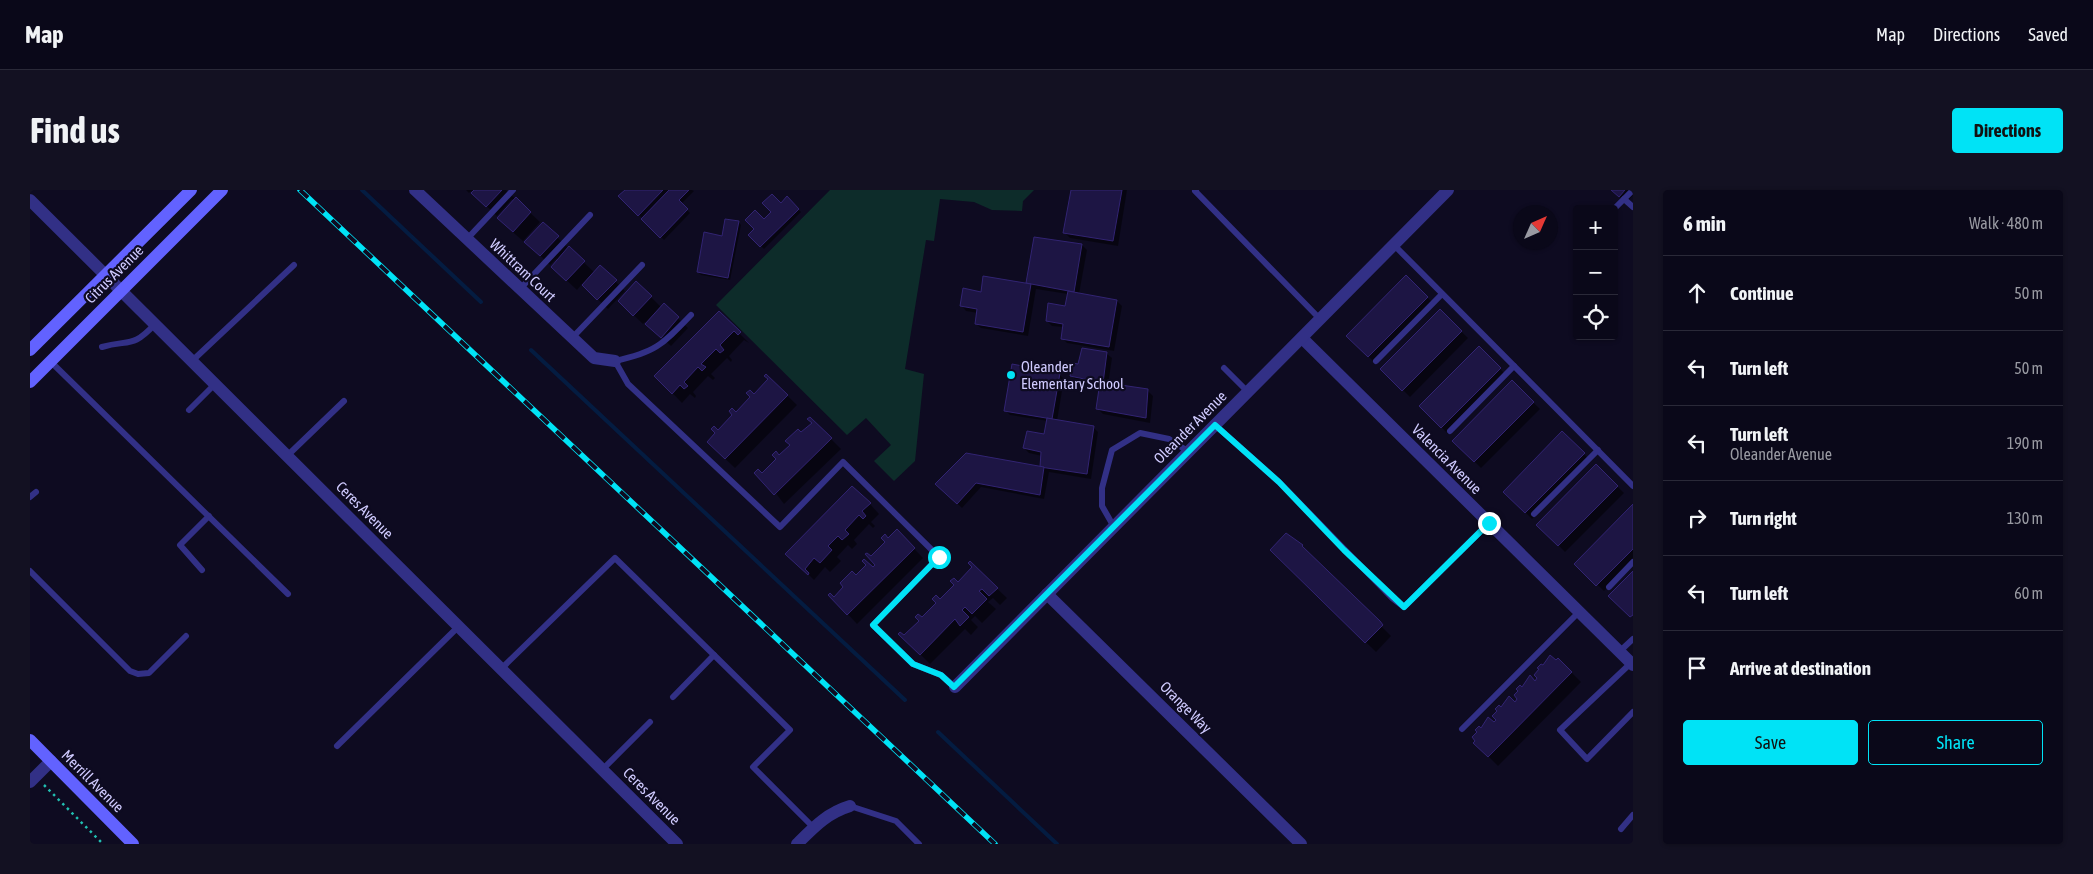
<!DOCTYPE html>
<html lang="en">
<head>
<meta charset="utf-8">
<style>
	body { margin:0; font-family:"Asap Condensed",sans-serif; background:#131122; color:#f1f3f6 }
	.controls { position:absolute; right:15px; top:15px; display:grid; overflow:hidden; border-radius:5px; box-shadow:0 1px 4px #0004 }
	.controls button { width:45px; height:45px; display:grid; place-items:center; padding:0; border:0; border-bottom:1px solid #2a2938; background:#0a0819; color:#f1f3f6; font:25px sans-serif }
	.compass { position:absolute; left:1483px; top:15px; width:45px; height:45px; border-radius:50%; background:#0a0819; box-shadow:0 1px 4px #0004; rotate:45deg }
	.stop { position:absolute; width:15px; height:15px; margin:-11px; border:4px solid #00e3f6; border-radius:50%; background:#fff }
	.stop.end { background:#00e3f6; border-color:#fff; box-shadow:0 1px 5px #0008 }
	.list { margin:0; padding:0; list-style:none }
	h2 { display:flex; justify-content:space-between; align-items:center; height:65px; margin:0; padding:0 20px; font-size:21px }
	h2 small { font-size:16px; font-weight:400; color:#999aa2 }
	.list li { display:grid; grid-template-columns:32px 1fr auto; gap:15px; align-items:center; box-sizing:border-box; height:75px; padding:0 20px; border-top:1px solid #2a2938 }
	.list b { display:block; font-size:19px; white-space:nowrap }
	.list p { margin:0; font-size:16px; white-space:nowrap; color:#999aa2 }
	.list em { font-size:16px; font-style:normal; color:#999aa2 }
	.actions { display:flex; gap:10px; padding:15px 20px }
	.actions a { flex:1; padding:11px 0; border:1px solid #00e3f6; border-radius:5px; text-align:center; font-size:18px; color:#00e3f6 }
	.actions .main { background:#00e3f6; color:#111 }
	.icon { flex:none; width:28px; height:28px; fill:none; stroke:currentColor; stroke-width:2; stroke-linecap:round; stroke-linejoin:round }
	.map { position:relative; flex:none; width:1603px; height:654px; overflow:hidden; border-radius:5px }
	header { display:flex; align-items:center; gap:30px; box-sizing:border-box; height:70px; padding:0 25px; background:#0a0819; border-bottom:1px solid #2a2938 }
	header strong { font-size:24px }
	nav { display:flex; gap:28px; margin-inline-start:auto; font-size:18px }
	.intro { display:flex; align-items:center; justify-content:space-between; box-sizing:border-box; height:120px; padding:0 30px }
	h1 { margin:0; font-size:35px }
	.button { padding:12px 22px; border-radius:5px; background:#00e3f6; color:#111; font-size:18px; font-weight:700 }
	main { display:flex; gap:30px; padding:0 30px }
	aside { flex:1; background:#0a0819; border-radius:5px; box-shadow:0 1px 4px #0004 }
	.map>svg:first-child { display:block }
	.green { fill:#0d2c2a }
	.shadow { fill:#0007 }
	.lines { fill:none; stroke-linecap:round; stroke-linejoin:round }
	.stream { stroke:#041c41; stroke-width:4 }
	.building { fill:#1d1544; stroke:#322473 }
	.path { stroke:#21bdb0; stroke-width:2.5; stroke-dasharray:2.5 4; stroke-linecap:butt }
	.lane { stroke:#323086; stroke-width:6 }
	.street { stroke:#323086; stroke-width:12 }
	.secondary { stroke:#6262ff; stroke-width:12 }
	.rail-casing { stroke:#00e3f6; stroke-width:5.5 }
	.rail { stroke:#0e0b21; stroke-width:4; stroke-dasharray:11; stroke-linecap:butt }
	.route { stroke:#00e3f6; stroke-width:6 }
	.poi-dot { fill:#00e3f6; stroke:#0e0b21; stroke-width:2 }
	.labels { text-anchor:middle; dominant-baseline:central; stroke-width:4.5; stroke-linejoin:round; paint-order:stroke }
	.street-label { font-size:15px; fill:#d0cbff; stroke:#0e0b21 }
	.poi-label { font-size:15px; fill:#d0cbff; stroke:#0e0b21; text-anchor:start }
</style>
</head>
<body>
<header>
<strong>Map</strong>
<nav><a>Map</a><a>Directions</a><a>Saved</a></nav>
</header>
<div class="intro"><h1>Find us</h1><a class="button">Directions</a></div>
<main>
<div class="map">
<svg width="1603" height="654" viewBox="0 0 1603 654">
	<rect width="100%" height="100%" fill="#0e0b21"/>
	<!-- green -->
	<polygon class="green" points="800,0 1004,0 993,11 992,21 962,20 944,12 910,9 904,51 896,50 875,179 894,184 885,271 864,291 844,271 861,255 836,228 817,245 686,115"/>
	<!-- shadow -->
	<g class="shadow">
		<polygon points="436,0 476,0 510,32 493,51 478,38 484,11 482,9 467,26 441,1 439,3"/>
		<polygon points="597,0 662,0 664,1 651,14 660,23 634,50 590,6"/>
		<polygon points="1042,0 1097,0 1088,56 1040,48 1035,43"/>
		<polygon points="1583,0 1600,0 1603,5 1596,13"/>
		<polygon points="757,8 771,22 734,59 719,45"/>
		<polygon points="708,32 711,35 700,90 671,85 668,82 693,47"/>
		<polygon points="513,34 565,83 571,77 595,101 578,119 552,94 547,100 532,86 527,68 520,75 496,52"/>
		<polygon points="1005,48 1052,55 1057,60 1049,104 1087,111 1092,116 1084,161 1037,153 1032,148 1033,137 1022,136 1017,131 1037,118 1038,104 1006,99 998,146 951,138 946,134 948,123 936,121 932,116 952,103 997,95"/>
		<polygon points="1376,87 1404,114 1345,173 1318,146"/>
		<polygon points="621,107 632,118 634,115 658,138 641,156 615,132 613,134 589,111"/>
		<polygon points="1410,121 1438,148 1380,207 1352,179"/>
		<polygon points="689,123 719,153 714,150 699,166 702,170 701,172 697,168 681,184 685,188 683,190 678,186 663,202 666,206 665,208 660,204 652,213 626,186"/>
		<polygon points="1449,157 1476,185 1418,244 1391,216"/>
		<polygon points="1077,164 1082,168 1078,195 1118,201 1123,206 1120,233 1073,224 1068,219 1071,196 1046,190 1041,185 1049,175"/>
		<polygon points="1029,184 1034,189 1027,231 1063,237 1068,242 1061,289 1019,282 1014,309 951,297 932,318 907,294 1011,278 1012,266 999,263 994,258 1016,245 1018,231 980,225 975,220"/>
		<polygon points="736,185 767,215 705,278 688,262 688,242 739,189"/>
		<polygon points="1482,192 1510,219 1451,278 1424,251"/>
		<polygon points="780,228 811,259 754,314 732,285 783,233"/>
		<polygon points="1532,243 1560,270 1502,329 1475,302"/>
		<polygon points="1566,276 1594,303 1535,362 1508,334"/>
		<polygon points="840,314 849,324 841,332 845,336 843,338 839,334 824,350 827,354 822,359 818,355 807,367 811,371 800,382 795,377 784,390 788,394 767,373"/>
		<polygon points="1603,316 1603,372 1574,401 1546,374"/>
		<polygon points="867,341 893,368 827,434 800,405 804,409 826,386 843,379 847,375 841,368"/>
		<polygon points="1262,347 1361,446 1346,462 1242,360"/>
		<polygon points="940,373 977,408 970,415 963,408 958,412 966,419 952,433 945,426 941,430 948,437 941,445 935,439 900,474 870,444 874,447 944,377"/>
		<polygon points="1528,469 1551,492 1468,576 1445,553 1451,540 1467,530 1472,519 1485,514 1492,499 1505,492 1513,477"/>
	</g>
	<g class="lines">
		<!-- stream -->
		<g class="stream">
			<polyline points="332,0 451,112"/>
			<polyline points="501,160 875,510"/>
			<polyline points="908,542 1027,654"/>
		</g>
	</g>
	<!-- building -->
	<g class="building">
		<polygon points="444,0 472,0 456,17 441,3"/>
		<polygon points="595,0 633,0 608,26 588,6"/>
		<polygon points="639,0 659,0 649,10 658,19 630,48 611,29"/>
		<polygon points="1041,0 1092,0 1083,51 1033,43"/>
		<polygon points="1581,0 1595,0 1589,7"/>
		<polygon points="742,4 751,13 757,6 769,19 730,57 718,45 724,39 715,30 725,20 734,29 741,22 732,13"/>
		<polygon points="486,7 501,22 483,42 467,28"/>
		<polygon points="695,29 709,31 698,88 667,82 674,42 692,46"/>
		<polygon points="513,32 529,46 510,66 494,52"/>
		<polygon points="1004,47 1052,54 1044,102 996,93"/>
		<polygon points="539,56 555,71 536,91 521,77"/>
		<polygon points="570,75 587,90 567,110 552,95"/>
		<polygon points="1376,85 1398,107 1338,167 1316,146"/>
		<polygon points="953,86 1001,94 993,142 945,134 947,119 930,116 933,98 951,102"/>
		<polygon points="606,91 622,106 603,126 588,111"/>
		<polygon points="1038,101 1087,110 1079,157 1031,149 1033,134 1016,131 1018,113 1035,116"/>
		<polygon points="634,113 649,127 631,148 615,134"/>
		<polygon points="1410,119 1432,141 1372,201 1350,179"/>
		<polygon points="689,121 711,142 708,145 704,141 690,155 694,160 690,163 686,159 671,174 676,177 672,181 668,177 654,192 658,196 654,199 650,195 642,204 624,186"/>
		<polygon points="1449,156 1471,178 1411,238 1389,216"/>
		<polygon points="1052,158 1077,162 1073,193 1040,186 1043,173 1048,174"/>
		<polygon points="982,174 1030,183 1022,229 974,221"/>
		<polygon points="736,184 758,205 695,269 677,252 685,243 681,239 684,236 688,240 702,225 699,221 702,218 706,222 720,207 716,203 720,200 724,204 738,189 734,186"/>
		<polygon points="1482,190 1504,212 1444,272 1422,251"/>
		<polygon points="1070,192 1118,199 1116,228 1066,219"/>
		<polygon points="780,227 802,248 744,305 724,283 728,279 732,283 746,269 742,265 746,261 749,265 760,255 755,251 768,239 771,242 782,233 777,229"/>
		<polygon points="1017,228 1064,236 1057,284 1010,277 1011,262 993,258 997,241 1014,244"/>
		<polygon points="1532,241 1555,263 1495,323 1473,302"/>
		<polygon points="936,263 1014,277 1010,305 946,293 927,314 905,294"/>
		<polygon points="1566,274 1588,296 1528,356 1506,335"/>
		<polygon points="822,296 841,313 832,321 836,326 833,329 829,325 815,340 819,344 812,350 808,346 798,356 802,360 790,373 784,368 775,379 779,383 778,385 755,364"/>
		<polygon points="1603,314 1603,359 1566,396 1544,374"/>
		<polygon points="867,339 885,358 817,425 798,405 800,403 804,407 813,397 810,393 822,381 826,385 836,375 832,371 834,369 843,377 845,375 835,364 837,363 841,366 855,352 851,348 855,344 858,348"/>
		<polygon points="1256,343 1273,355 1272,356 1350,431 1353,435 1335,453 1240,360"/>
		<polygon points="940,371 968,398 959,406 952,399 949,401 957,409 942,424 935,417 932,420 939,427 930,436 925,429 890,465 868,444 870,442 874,445 889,431 885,427 888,424 892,427 906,413 902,409 906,405 910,409 924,395 920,391 924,388 928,392 942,377 938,373"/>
		<polygon points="1603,381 1603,425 1600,427 1578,406"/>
		<polygon points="1520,465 1526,470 1528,468 1542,482 1458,567 1443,553 1445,551 1442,547 1447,542 1445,540 1449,536 1451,538 1458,527 1464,532 1466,530 1462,526 1467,521 1465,519 1469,515 1471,517 1479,506 1485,512 1487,509 1484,505 1488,501 1486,499 1490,495 1492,497 1500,485 1505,491 1507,488 1504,485 1509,479 1507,478 1511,474 1513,475"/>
	</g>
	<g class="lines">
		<!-- path -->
		<polyline class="path" points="14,595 73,654"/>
		<!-- lane -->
		<g class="lane">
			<polyline points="1166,0 1165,1 1290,129"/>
			<polyline points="1594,9 1603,17"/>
			<polyline points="1584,19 1603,0"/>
			<polyline points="437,49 483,0"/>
			<polyline points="1364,55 1603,296"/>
			<polyline points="490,99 560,25"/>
			<path d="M 661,125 C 632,155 626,162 585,171 L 598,194 L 750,337 L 813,272 L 909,367 L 843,435 L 883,474 L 911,485 L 925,497"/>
			<polyline points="542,148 612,75"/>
			<path d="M 72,157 C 99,149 102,159 125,134"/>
			<polyline points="20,171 258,404"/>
			<polyline points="162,171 264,75"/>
			<polyline points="1346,171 1412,104"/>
			<polyline points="1194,178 1218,202"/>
			<polyline points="159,220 185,194"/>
			<polyline points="1185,235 1249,292 1362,408 1374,417 1459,333"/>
			<polyline points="1420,241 1484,176"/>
			<polyline points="257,266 314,211"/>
			<polyline points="0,307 6,302"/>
			<polyline points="1504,324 1568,260"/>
			<polyline points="1084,337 1072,316 1072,298 1082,260 1110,243 1139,249 1159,262"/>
			<polyline points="172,380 150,355 179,326"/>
			<polyline points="0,381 100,481 108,484 119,483 156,446"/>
			<polyline points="1579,397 1603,372"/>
			<polyline points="1589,462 1603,449"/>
			<polyline points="1601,473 1530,540 1557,569 1603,522"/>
			<polyline points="471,479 585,368 684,465"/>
			<polyline points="643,507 684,465 760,540 723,577 784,638"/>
			<polyline points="1432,539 1549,422"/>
			<polyline points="307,556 429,436"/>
			<polyline points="572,580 620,532"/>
			<polyline points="820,616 866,631 889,654"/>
			<polyline points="1591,639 1603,625"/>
		</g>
		<!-- street -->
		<g class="street">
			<polyline points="385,0 564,168 585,171"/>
			<polyline points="0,10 647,654"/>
			<polyline points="1272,148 1603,475"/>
			<polyline points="1017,404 1271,654"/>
			<polyline points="925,497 1418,0"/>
			<polyline points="0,592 21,571"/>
			<path d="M 767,654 C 784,637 797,623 820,616"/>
		</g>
		<!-- secondary -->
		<g class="secondary">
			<polyline points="0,160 161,0"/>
			<polyline points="0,192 192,0"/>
			<polyline points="0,550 103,654"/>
		</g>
		<!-- rail casing -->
		<g class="rail-casing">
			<polyline id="rail" points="270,0 965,654"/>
		</g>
		<!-- rail -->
		<use href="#rail" class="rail"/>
	</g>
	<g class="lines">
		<!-- route -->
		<polyline class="route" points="909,367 843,435 883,474 911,485 924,497 1185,235 1249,292 1314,360 1374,417 1459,333"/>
	</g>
	<!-- markers -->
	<circle class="poi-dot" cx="981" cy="185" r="5"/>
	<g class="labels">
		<!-- street labels -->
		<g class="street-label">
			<text transform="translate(493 80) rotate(43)">Whittram Court</text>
			<text transform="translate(84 84) rotate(-45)">Citrus Avenue</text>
			<text transform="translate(1160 237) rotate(-45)">Oleander Avenue</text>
			<text transform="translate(1417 269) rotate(45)">Valencia Avenue</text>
			<text transform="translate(335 320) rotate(45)">Ceres Avenue</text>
			<text transform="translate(1156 517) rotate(45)">Orange Way</text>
			<text transform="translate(63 591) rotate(45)">Merrill Avenue</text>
			<text transform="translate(622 606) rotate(45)">Ceres Avenue</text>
		</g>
		<!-- poi labels -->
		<g class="poi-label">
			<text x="991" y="176">Oleander<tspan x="991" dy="17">Elementary School</tspan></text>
		</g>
	</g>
</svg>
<div class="controls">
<button>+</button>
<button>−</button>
<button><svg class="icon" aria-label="locate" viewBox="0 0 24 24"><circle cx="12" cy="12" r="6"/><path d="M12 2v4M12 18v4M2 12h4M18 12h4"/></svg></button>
</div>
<svg class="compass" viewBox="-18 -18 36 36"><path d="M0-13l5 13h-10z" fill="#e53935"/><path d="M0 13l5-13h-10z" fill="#999aa2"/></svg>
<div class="stop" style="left:909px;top:367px"></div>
<div class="stop end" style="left:1459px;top:333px"></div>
</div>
<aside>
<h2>6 min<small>Walk · 480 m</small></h2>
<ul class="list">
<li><svg class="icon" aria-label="ahead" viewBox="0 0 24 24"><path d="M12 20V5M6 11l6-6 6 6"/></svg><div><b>Continue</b></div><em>50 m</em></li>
<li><svg class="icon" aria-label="left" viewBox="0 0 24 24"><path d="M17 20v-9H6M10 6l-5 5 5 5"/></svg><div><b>Turn left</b></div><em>50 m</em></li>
<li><svg class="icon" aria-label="left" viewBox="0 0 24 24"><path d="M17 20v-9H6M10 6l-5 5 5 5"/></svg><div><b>Turn left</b><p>Oleander Avenue</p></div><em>190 m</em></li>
<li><svg class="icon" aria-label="right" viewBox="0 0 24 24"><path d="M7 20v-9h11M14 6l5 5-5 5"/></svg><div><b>Turn right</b></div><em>130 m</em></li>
<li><svg class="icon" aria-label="left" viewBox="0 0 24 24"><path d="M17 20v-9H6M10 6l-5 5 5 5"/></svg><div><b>Turn left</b></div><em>60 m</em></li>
<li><svg class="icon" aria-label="arrive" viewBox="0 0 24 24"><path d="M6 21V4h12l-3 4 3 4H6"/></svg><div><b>Arrive at destination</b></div></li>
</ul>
<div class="actions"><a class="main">Save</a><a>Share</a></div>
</aside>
</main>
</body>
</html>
